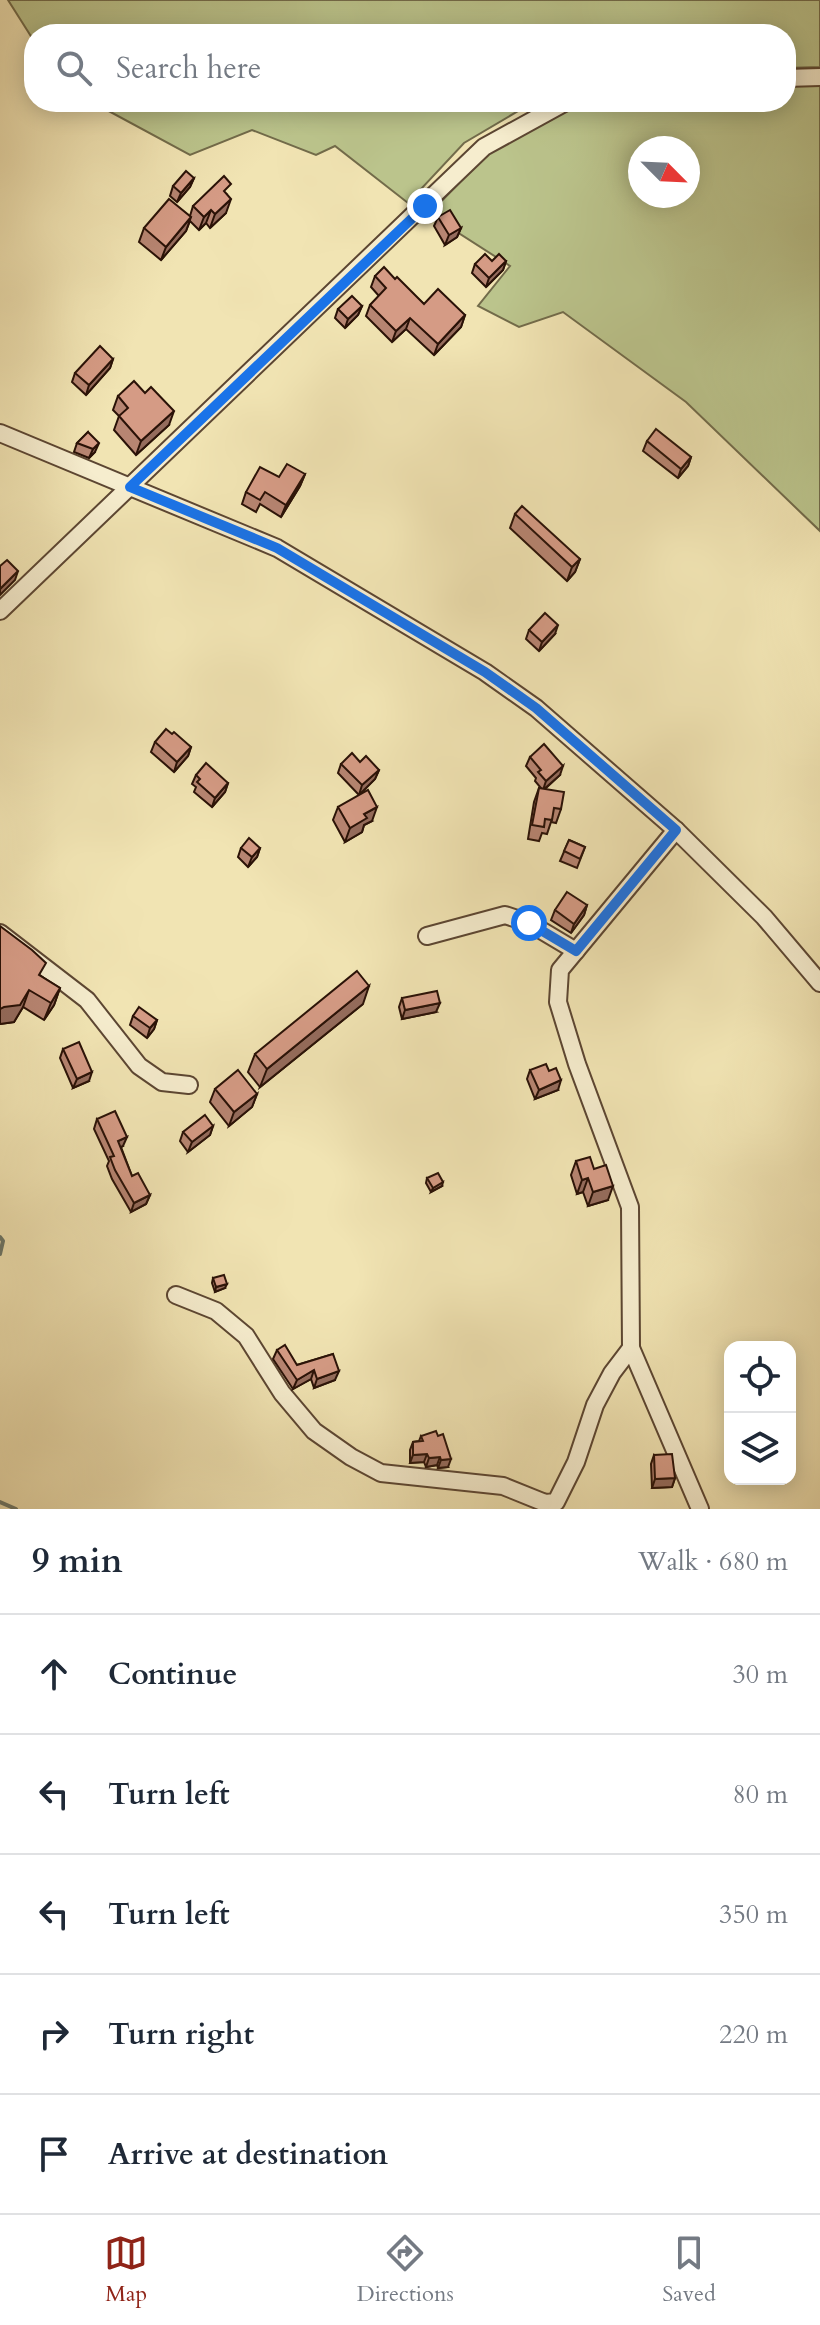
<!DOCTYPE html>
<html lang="en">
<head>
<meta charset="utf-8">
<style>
	body { margin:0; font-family:Cardo,serif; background:#f6f6f7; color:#1f2937 }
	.controls { position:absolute; right:24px; bottom:24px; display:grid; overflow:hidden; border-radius:16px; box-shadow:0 4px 20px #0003 }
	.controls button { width:72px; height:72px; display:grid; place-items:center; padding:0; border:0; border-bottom:2px solid #e0e1e3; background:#fff; color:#1f2937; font:40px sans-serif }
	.compass { position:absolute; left:628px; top:136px; width:72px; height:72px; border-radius:50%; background:#fff; box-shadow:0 4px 20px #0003; rotate:114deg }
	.stop { position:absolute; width:24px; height:24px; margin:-18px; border:6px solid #1a73e8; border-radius:50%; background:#fff }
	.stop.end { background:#1a73e8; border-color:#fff; box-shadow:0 2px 8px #0008 }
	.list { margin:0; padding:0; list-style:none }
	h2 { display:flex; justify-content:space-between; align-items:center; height:104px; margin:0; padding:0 32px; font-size:34px }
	h2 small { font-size:26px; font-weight:400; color:#747a83 }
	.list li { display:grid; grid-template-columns:52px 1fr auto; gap:24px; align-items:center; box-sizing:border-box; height:120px; padding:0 32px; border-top:2px solid #e0e1e3 }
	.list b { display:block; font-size:30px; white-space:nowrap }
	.list em { font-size:26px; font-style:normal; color:#747a83 }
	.icon { flex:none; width:44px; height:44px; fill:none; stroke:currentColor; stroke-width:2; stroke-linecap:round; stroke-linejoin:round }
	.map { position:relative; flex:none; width:820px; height:1509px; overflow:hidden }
	.search { position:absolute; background:#fff; box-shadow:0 4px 20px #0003; left:24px; right:24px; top:24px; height:88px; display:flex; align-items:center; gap:20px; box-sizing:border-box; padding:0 28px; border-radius:32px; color:#747a83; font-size:30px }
	.sheet { height:704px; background:#fff }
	nav { display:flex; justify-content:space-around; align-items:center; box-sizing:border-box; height:112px; border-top:2px solid #e0e1e3; background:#fff; font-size:22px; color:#747a83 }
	nav a { display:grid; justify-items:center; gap:4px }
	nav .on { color:#8f2418 }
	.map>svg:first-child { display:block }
	.green { fill:#bbc48c; stroke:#726b4a; stroke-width:2; fill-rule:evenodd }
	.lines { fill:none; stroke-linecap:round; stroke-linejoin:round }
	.stream { stroke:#6e796b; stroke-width:4 }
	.minor-casing { stroke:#5c4632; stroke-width:20 }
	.minor { stroke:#f6edce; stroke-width:16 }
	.wall { fill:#b78572; stroke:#2a1207; stroke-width:2 }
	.shaded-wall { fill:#956c5d; stroke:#2a1207; stroke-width:2 }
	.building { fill:#d59b85; stroke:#2a1207; stroke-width:2 }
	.route { stroke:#1a73e8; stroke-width:10 }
</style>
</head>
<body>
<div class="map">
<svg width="820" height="1509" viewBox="0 0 820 1509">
	<rect width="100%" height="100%" fill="#f1e4b3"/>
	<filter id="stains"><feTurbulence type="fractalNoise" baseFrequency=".0025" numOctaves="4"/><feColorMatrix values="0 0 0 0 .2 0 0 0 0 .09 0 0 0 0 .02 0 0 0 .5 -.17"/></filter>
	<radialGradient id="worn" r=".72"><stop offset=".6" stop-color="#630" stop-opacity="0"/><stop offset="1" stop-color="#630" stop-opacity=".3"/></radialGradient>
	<!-- green -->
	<g class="green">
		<polygon points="8,0 820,0 820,67 786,68 786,34 34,34 34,41"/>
		<path d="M 813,84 L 820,85 L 820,531 L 686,402 L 563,312 L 519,327 L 478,306 L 510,266 L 429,214 L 494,147 L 569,110 L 641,102 L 786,102 L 786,86 ZM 640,148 L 688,148 L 688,196 L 640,196 Z"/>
		<polygon points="92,102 539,102 525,107 464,143 408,203 335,146 316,155 252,130 190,155"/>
	</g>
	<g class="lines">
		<!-- stream -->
		<g class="stream">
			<polyline points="0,1237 3,1241 0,1254"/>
			<polyline points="0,1502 16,1509"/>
		</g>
		<!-- minor casing -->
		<g class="minor-casing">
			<g id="minor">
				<polyline points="786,78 820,77"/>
				<polyline points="0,433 277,548 485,672 536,708 676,830 764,917 820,983"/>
				<polyline points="0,611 484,147 566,102"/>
				<polyline points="676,830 560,970 558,1002 577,1064 630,1207 631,1348 700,1509"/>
				<polyline points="0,933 87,1000 139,1066 162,1082 189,1085"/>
				<polyline points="427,936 505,915 529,923 576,951"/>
				<polyline points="176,1295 216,1311 246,1336 282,1393 314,1431 351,1457 381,1473 503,1486 545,1503 556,1502 576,1462 595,1405 612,1373 631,1348"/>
			</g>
		</g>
		<!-- minor -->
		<use href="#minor" class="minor"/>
	</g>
	<!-- wall -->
	<g class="wall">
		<polygon points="194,178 190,187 177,202 170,196 173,186"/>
		<polygon points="227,195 226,213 210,228 206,223 199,230 190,221 186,231 161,260 139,242 144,228 190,216 193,206"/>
		<polygon points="438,217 461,228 457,237 445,245 434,226"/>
		<polygon points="492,261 506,261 503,270 486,287 472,273 475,264"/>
		<polygon points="375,276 395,279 424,304 465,315 461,327 434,355 406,329 392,342 366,316 370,305 379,296 371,287"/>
		<polygon points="362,306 358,315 345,328 335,318 338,309"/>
		<polygon points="113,359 110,368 86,395 72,382 75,373"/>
		<polygon points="118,396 169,425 136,455 114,430 119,416 113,410"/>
		<polygon points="88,432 95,452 89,458 74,452 77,443"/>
		<polygon points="647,441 691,457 688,466 678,478 643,451"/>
		<polygon points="305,474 300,486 281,517 260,504 256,512 242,504 246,492 279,477"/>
		<polygon points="515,514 580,559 575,572 567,581 510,528"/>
		<polygon points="529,630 555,634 539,651 526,639"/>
		<polygon points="172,734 191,747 188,756 174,772 151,752 155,742"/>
		<polygon points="530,757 560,775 545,789 561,809 556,823 551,822 547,834 542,833 539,841 528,839 534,802 539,788 541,788 535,781 536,778 526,766"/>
		<polygon points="360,762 379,770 375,779 359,795 338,773 341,764"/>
		<polygon points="196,775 228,783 225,792 212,807 194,792 196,787 192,784"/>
		<polygon points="338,807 372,821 364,825 362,832 345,842 333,820"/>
		<polygon points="569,840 585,847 577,868 560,861"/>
		<polygon points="241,848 260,848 257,857 248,867 238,857"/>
		<polygon points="587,905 584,915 571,933 551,920 555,910"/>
		<polygon points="41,976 60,988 54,1005 44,1020 23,1007 14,1022 0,1024"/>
		<polygon points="402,998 436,1012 402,1019 399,1007"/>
		<polygon points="363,1004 260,1087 248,1072 255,1054"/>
		<polygon points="133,1016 157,1020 154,1029 147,1038 130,1025"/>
		<polygon points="63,1049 89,1081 73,1088 60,1058"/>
		<polygon points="530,1070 558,1090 535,1099 527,1079"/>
		<polygon points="215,1089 257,1094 252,1107 229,1126 210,1102"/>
		<polygon points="97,1119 123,1146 121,1147 132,1176 150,1195 146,1204 131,1212 112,1179 107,1166 109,1161 94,1129"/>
		<polygon points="213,1126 210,1135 188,1152 180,1141 183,1132"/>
		<polygon points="576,1161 594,1169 608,1200 588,1206 583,1192 577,1194 571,1175"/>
		<polygon points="427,1178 442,1186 431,1192 426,1183"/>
		<polygon points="213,1278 225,1288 215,1292 212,1283"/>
		<polygon points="277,1350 297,1365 333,1354 335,1380 314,1388 311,1379 293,1389 273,1359"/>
		<polygon points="421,1436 448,1467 438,1468 437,1465 426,1467 424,1462 410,1463 410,1450 413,1442 419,1441"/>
		<polygon points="654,1455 675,1478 672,1487 652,1488 651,1464"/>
	</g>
	<!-- shaded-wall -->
	<g class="shaded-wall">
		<polygon points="194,178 190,187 177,202 181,193"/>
		<polygon points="231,199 226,213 210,228 215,214"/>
		<polygon points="211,210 206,223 199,230 204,217"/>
		<polygon points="191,217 186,231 161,260 166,247"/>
		<polygon points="461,228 457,237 445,245 449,235"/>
		<polygon points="506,261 503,270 486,287 489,278"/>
		<polygon points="362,306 358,315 345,328 348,319"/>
		<polygon points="465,315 461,327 434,355 438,344"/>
		<polygon points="410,318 406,329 392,342 396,331"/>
		<polygon points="113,359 110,368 86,395 89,385"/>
		<polygon points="174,411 169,425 136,455 141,441"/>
		<polygon points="99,443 95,452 89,458 93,449"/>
		<polygon points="691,457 688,466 678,478 681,469"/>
		<polygon points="305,474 300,486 281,517 286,505"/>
		<polygon points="580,559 575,572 567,581 572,567"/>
		<polygon points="18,571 15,580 0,595 0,589"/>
		<polygon points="558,625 555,634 539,651 542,642"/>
		<polygon points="191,747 188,756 174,772 177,762"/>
		<polygon points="563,766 560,775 543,790 546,781"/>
		<polygon points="379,770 375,779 359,795 362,785"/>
		<polygon points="228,783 225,792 212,807 215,798"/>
		<polygon points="377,807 372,821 364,825 362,832 345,842 350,828 364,814"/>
		<polygon points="260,848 257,857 248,867 252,857"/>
		<polygon points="587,905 584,915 571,933 574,924"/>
		<polygon points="369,986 363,1004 260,1087 267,1069"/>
		<polygon points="60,988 54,1005 44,1020 51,1003"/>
		<polygon points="29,990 23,1007 14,1022 0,1024 0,1009"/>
		<polygon points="440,1003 436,1012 402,1019 405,1010"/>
		<polygon points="157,1020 154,1029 147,1038 150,1028"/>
		<polygon points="92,1072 89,1081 73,1088 77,1079"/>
		<polygon points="561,1080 558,1090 535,1099 539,1090"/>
		<polygon points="257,1094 252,1107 229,1126 234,1112"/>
		<polygon points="213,1126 210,1135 188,1152 192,1142"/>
		<polygon points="127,1137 123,1146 115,1150 118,1141"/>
		<polygon points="588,1178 583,1192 577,1194 582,1180"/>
		<polygon points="443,1182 442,1186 431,1192 433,1188"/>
		<polygon points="613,1186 608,1200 588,1206 593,1192"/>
		<polygon points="150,1195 146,1204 131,1212 134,1203"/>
		<polygon points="227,1284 225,1288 215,1292 216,1287"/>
		<polygon points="314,1370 311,1379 293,1389 297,1380"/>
		<polygon points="339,1371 335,1380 314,1388 317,1379"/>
		<polygon points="427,1454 424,1462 410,1463 413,1455"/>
		<polygon points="440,1457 437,1465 426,1467 429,1458"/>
		<polygon points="451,1459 448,1467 438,1468 441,1460"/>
		<polygon points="675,1478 672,1487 652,1488 655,1479"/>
	</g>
	<!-- building -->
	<g class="building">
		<polygon points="186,171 194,178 181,193 173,186"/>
		<polygon points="224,176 231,184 224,191 231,199 215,214 211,210 204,217 193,206"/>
		<polygon points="169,199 191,217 166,247 144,228"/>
		<polygon points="450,210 461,228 449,235 438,217"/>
		<polygon points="485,254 492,261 499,254 506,261 489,278 475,264"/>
		<polygon points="384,267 395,279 397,277 424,304 438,289 465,315 438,344 410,318 396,331 370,305 386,288 375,276"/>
		<polygon points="352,296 362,306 348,319 338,309"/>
		<polygon points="100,346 113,359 89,385 75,373"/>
		<polygon points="134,381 145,393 151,387 174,411 141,441 119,416 128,408 118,396"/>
		<polygon points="656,429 691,457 681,469 647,441"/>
		<polygon points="88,432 99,443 93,449 77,443"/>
		<polygon points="287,464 305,474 286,505 265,492 260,500 246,492 260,467 279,477"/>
		<polygon points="522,506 580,559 572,567 515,514"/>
		<polygon points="7,560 18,571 0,589 0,566"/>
		<polygon points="545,613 558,625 542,642 529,630"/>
		<polygon points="166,729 172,734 174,732 191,747 177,762 155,742"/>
		<polygon points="544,744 563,766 546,781 538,772 541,770 530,757"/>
		<polygon points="352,753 360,762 366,756 379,770 362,785 341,764"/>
		<polygon points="206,763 228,783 215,798 197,782 200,779 196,775"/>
		<polygon points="539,788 564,792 561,809 554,808 552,820 545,819 544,827 532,825"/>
		<polygon points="368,790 377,807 364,814 367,818 350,828 338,807"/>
		<polygon points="249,838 260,848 252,857 241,848"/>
		<polygon points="569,840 585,847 580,859 564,851"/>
		<polygon points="567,892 587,905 574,924 555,910"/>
		<polygon points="0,926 32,950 46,963 39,975 60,988 51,1003 29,990 20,1005 4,1007 0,1009"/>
		<polygon points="357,971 369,986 267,1069 255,1054"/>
		<polygon points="437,991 440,1003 405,1010 402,998"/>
		<polygon points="139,1007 157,1020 150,1028 133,1016"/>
		<polygon points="79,1042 92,1072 77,1079 63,1049"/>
		<polygon points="546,1064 549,1071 556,1068 561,1080 539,1090 530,1070"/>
		<polygon points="238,1070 257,1094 234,1112 215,1089"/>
		<polygon points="115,1111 127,1137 118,1141 132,1176 138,1173 150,1195 134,1203 115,1170 110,1157 114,1156 97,1119"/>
		<polygon points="205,1115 213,1126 192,1142 183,1132"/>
		<polygon points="590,1157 594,1169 606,1165 613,1186 593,1192 588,1178 582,1180 576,1161"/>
		<polygon points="438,1173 443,1182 433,1188 427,1178"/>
		<polygon points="224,1275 227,1284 216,1287 213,1278"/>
		<polygon points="285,1345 297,1365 333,1354 339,1371 317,1379 314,1370 297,1380 277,1350"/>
		<polygon points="436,1431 438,1436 443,1434 451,1459 441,1460 440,1457 429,1458 427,1454 413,1455 413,1442 423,1441 421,1436"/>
		<polygon points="672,1454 675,1478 655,1479 654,1455"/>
	</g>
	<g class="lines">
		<!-- route -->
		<polyline class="route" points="425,206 130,487 277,548 485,672 536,708 676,830 576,951 529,923"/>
	</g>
	<rect width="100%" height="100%" filter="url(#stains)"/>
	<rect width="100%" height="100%" fill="url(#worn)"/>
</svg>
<div class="controls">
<button><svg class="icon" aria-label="locate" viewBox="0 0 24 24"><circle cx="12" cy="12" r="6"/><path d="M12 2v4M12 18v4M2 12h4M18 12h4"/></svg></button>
<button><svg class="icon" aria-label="layers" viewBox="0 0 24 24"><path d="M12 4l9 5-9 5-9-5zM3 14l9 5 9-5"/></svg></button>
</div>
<svg class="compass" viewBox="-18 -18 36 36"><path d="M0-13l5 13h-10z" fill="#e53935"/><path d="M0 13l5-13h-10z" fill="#747a83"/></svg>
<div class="stop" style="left:529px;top:923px"></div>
<div class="stop end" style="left:425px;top:206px"></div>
<div class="search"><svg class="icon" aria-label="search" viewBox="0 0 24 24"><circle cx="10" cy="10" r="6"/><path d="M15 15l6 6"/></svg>Search here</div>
</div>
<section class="sheet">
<h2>9 min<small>Walk · 680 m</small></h2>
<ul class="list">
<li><svg class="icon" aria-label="ahead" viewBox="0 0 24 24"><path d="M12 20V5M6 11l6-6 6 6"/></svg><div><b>Continue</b></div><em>30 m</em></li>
<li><svg class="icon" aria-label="left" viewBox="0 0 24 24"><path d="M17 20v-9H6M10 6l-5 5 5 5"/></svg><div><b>Turn left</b></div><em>80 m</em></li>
<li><svg class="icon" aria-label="left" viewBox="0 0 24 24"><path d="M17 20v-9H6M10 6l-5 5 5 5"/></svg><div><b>Turn left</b></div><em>350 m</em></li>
<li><svg class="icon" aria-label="right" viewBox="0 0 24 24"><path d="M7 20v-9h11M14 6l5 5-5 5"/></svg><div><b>Turn right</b></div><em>220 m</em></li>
<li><svg class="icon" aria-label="arrive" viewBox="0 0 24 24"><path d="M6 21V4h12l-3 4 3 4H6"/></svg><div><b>Arrive at destination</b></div></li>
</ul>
</section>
<nav>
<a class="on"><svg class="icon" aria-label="map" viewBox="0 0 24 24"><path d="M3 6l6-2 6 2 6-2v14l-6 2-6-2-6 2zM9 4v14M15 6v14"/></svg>Map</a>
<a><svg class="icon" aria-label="directions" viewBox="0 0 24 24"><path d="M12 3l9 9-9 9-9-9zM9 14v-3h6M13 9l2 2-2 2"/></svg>Directions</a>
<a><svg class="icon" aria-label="saved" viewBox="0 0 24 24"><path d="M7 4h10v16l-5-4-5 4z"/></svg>Saved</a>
</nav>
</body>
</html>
